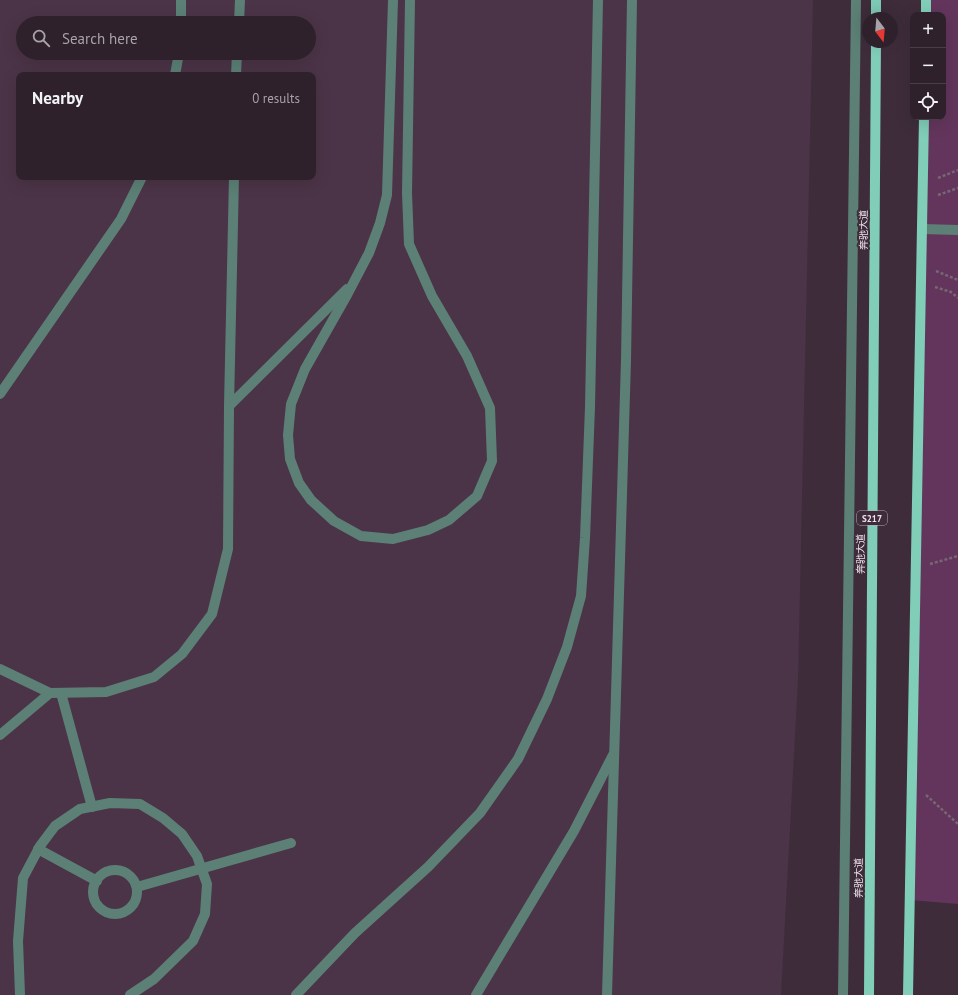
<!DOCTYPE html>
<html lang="en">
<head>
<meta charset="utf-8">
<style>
	body { margin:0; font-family:"PT Sans","Noto Sans SC",sans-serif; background:#362934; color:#f1f3f6 }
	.controls { position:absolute; right:12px; top:12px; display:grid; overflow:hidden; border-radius:8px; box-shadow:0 4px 16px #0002 }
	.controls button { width:36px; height:36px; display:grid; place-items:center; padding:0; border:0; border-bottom:1px solid #493e48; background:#2e212c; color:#f1f3f6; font:20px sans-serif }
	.compass { position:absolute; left:862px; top:12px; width:36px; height:36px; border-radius:50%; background:#2e212c; box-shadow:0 4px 16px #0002; rotate:164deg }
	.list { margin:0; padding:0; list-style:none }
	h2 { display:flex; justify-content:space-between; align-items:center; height:52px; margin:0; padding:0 16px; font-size:17px }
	h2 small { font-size:13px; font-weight:400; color:#a7a3a9 }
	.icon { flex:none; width:22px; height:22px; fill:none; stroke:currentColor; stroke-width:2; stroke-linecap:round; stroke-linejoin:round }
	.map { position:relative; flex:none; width:958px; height:995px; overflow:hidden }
	.search { position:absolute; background:#2e212c; box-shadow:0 4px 16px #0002; left:16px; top:16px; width:300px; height:44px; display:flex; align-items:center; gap:10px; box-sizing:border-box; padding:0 14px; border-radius:22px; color:#a7a3a9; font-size:15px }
	.panel { position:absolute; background:#2e212c; box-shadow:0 4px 16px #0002; left:16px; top:72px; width:300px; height:108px; border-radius:8px }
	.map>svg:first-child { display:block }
	.built { fill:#4b3447; fill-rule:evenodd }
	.green { fill:#63355c }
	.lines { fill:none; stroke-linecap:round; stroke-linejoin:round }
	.path { stroke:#776774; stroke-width:2.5; stroke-dasharray:3 2; stroke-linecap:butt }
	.minor { stroke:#5c8076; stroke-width:10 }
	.major { stroke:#80cdb8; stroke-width:10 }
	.labels { text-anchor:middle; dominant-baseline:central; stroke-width:4; stroke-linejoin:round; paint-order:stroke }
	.shield { fill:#3e2c3b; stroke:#baabb7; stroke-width:1 }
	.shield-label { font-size:9px; font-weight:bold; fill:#efe2ec }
	.street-label { font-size:10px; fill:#efe2ec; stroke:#3e2c3b }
</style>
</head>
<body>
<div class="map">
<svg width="958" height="995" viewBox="0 0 958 995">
	<rect width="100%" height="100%" fill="#3e2c3b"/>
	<!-- built -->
	<path class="built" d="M 0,0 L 813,0 L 798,679 L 781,995 L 0,995 ZM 23,23 L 309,23 L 309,53 L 23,53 ZM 19,75 L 313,75 L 313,177 L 19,177 Z"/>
	<!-- green -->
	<polygon class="green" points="926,0 958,0 958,904 910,900 924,117 943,117 943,15 926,15"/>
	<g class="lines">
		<!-- path -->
		<g class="path">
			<polyline points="938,178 958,170"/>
			<polyline points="938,195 958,188"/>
			<polyline points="936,271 958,280"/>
			<polyline points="935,287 951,292 958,298"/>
			<polyline points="930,564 958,556"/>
			<polyline points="926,795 958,824"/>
		</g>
		<!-- minor -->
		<g class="minor">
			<polyline points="393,0 387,195 380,223 369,253 347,295 305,369 291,404 288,435 290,459 299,483 311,500 334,521 361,536 393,539 428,530 449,520 477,496 492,461 490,408 467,356 432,296 409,244 407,193 410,0"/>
			<polyline points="181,23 181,0"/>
			<polyline points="239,23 240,0"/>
			<polyline points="175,75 179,53"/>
			<polyline points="236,75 237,53"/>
			<polyline points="922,229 958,230"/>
			<polyline points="0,394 121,219 142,177"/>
			<polyline points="229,406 347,289"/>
			<polyline points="0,669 50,693 106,692 154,677 182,654 212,614 228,549 229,406 234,177"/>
			<polyline points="61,693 92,807"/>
			<polyline points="0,735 50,693"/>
			<polyline points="38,849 97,881"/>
			<circle cx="115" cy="892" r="22"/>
			<polyline points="137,887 291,843"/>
			<polyline points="20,995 18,941 23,878 40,846 55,826 80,809 110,803 140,804 163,818 182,834 197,856 207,884 205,914 193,941 154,979 130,995"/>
			<polyline points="296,995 355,933 428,867 480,813 518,759 547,699 567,647 581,596 585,538 590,407 598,0"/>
			<polyline points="476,995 574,831 613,755"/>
			<polyline points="607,995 626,360 632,0"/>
			<polyline points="843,995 856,0"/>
		</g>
		<!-- major -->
		<g class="major">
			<polyline points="926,15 926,0"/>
			<polyline points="876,18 876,0"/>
			<polyline points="869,995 876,42"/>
			<polyline points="908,995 924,117"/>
		</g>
	</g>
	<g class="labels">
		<!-- shield labels -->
		<rect class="shield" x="857" y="511" width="30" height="14" rx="3"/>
		<g class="shield-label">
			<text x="872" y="518">S217</text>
		</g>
		<!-- street labels -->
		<g class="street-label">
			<text transform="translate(863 230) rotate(-90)">奔驰大道</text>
			<text transform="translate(860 554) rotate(-90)">奔驰大道</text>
			<text transform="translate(858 878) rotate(-90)">奔驰大道</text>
		</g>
	</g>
</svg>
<div class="controls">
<button>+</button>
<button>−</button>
<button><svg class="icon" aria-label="locate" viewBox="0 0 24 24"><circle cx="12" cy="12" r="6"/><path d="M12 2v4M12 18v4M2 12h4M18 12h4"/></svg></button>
</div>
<svg class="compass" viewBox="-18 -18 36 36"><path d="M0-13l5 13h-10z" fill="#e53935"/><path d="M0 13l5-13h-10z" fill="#a7a3a9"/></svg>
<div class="search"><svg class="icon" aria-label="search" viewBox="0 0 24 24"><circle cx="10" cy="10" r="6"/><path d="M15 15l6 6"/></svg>Search here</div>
<section class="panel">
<h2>Nearby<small>0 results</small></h2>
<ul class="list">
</ul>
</section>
</div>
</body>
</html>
